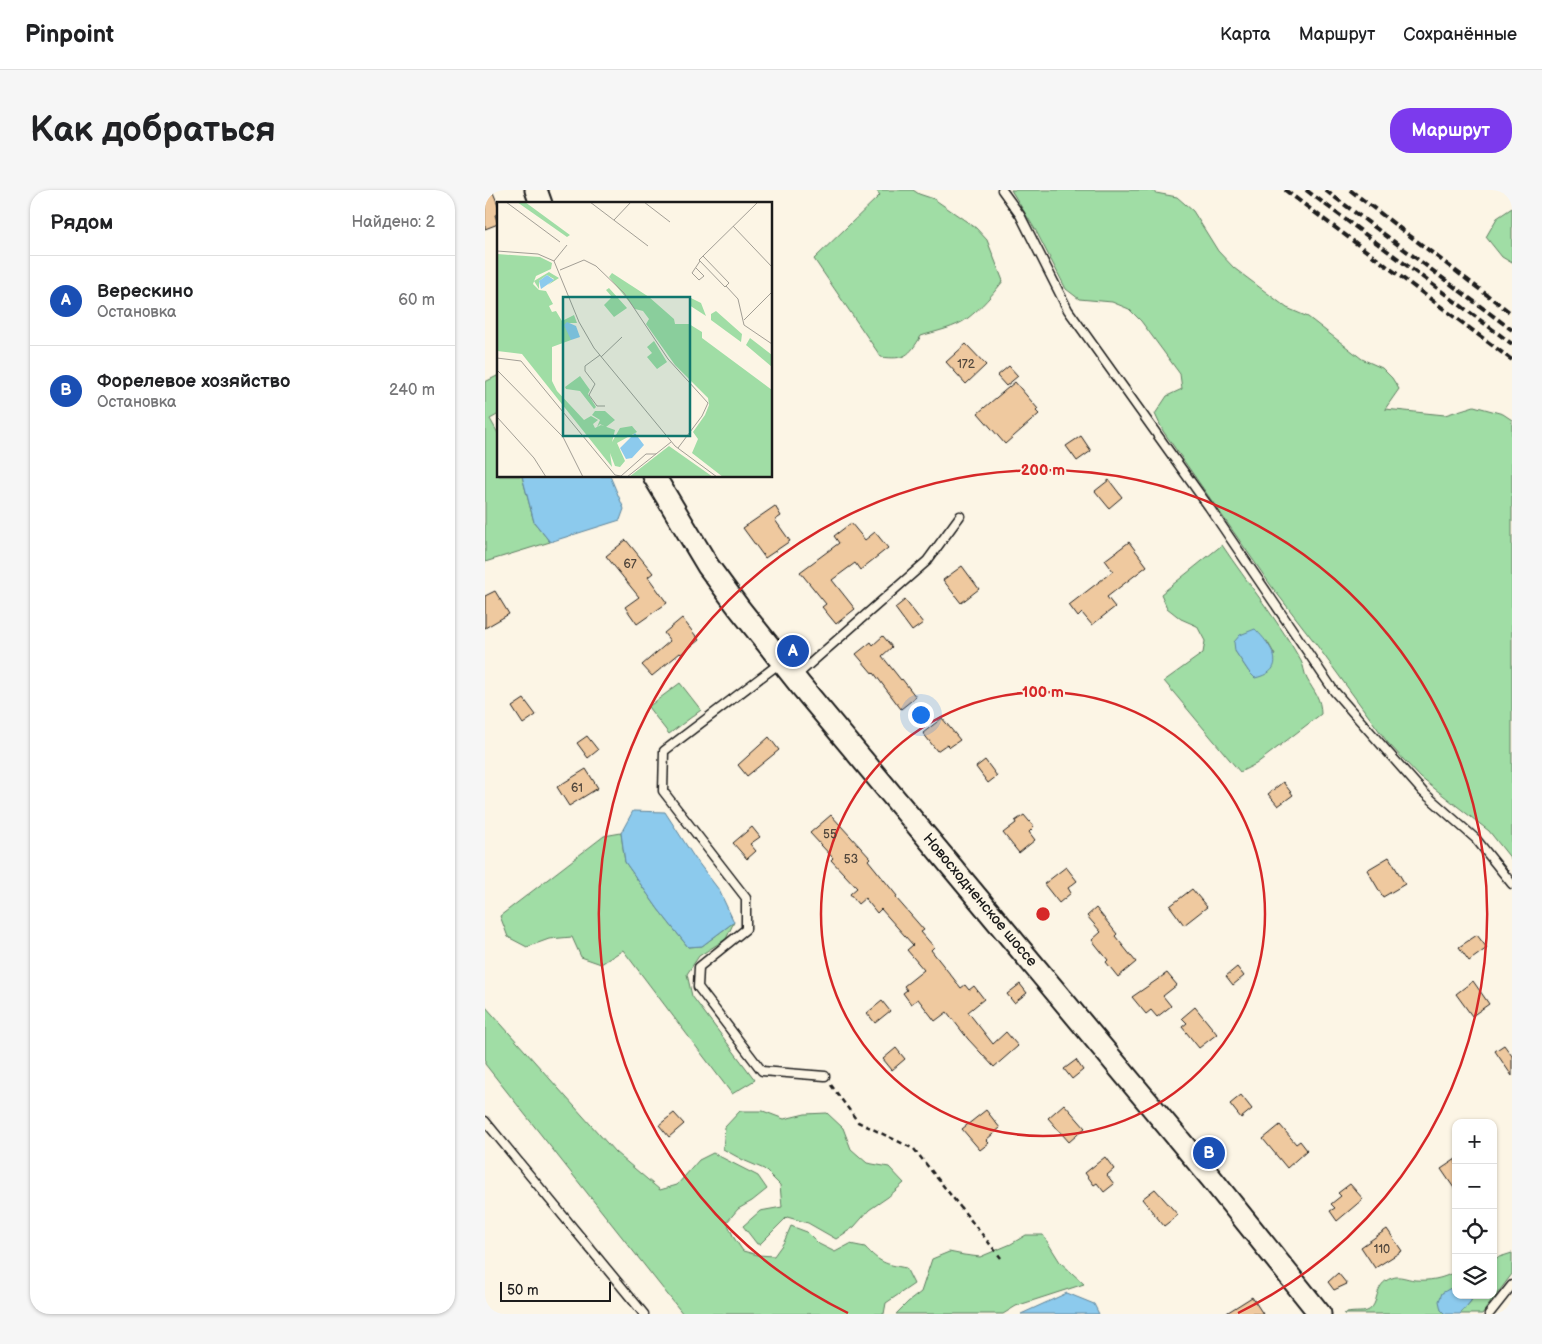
<!DOCTYPE html>
<html lang="ru">
<head>
<meta charset="utf-8">
<style>
	body { margin:0; font-family:"Balsamiq Sans",sans-serif; background:#f6f6f6; color:#202124 }
	.controls { position:absolute; right:15px; bottom:15px; display:grid; overflow:hidden; border-radius:10px; box-shadow:0 1px 4px #0004 }
	.controls button { width:45px; height:45px; display:grid; place-items:center; padding:0; border:0; border-bottom:1px solid #e0e0e0; background:#fff; color:#202124; font:25px sans-serif }
	.scale { position:absolute; left:15px; bottom:12px; width:111px; box-sizing:border-box; padding-left:5px; border:2px solid #1c1c1c; border-top:0; font-size:14px; line-height:18px; white-space:nowrap; color:#1c1c1c; -webkit-text-stroke:4px #fcf5e5; paint-order:stroke }
	.you { position:absolute; left:435px; top:524px; width:18px; height:18px; margin:-12px; border:4px solid #fff; border-radius:50%; background:#1a73e8; box-shadow:0 0 0 8px #1a73e833 }
	.badge { display:grid; place-items:center; width:32px; height:32px; border-radius:50%; background:#7c3aed; color:#fff; font-size:16px; font-weight:700 }
	.pin { position:absolute; translate:-50% -50%; border:2px solid #fff; box-shadow:0 1px 5px #0006 }
	.list { margin:0; padding:0; list-style:none }
	h2 { display:flex; justify-content:space-between; align-items:center; height:65px; margin:0; padding:0 20px; font-size:21px }
	h2 small { font-size:16px; font-weight:400; color:#757577 }
	.list li { display:grid; grid-template-columns:32px 1fr auto; gap:15px; align-items:center; box-sizing:border-box; height:90px; padding:0 20px; border-top:1px solid #e0e0e0 }
	.list b { display:block; font-size:19px; white-space:nowrap }
	.list p { margin:0; font-size:16px; white-space:nowrap; color:#757577 }
	.list em { font-size:16px; font-style:normal; color:#757577 }
	.icon { flex:none; width:28px; height:28px; fill:none; stroke:currentColor; stroke-width:2; stroke-linecap:round; stroke-linejoin:round }
	.map { position:relative; flex:none; width:1027px; height:1124px; overflow:hidden; border-radius:20px }
	header { display:flex; align-items:center; gap:30px; box-sizing:border-box; height:70px; padding:0 25px; background:#fff; border-bottom:1px solid #e0e0e0 }
	header strong { font-size:24px }
	nav { display:flex; gap:28px; margin-inline-start:auto; font-size:18px }
	.intro { display:flex; align-items:center; justify-content:space-between; box-sizing:border-box; height:120px; padding:0 30px }
	h1 { margin:0; font-size:35px }
	.button { padding:12px 22px; border-radius:20px; background:#7c3aed; color:#fff; font-size:18px; font-weight:700 }
	main { display:flex; gap:30px; padding:0 30px }
	aside { flex:1; background:#fff; border-radius:20px; box-shadow:0 1px 4px #0004 }
	.map>svg:first-child { display:block }
	.green { fill:#a0dda5; stroke:#5e7c60; fill-rule:evenodd }
	.water { fill:#8ccaed; stroke:#5f8499 }
	.building { fill:#efc99f; stroke:#1c1c1c }
	.lines { fill:none; stroke-linecap:round; stroke-linejoin:round }
	.service-casing { stroke:#1c1c1c; stroke-width:11 }
	.secondary-casing { stroke:#1c1c1c; stroke-width:25 }
	.path { stroke:#1c1c1c; stroke-width:2.5; stroke-dasharray:5 4; stroke-linecap:butt }
	.service { stroke:#fcf5e5; stroke-width:8 }
	.secondary { stroke:#fcf5e5; stroke-width:21 }
	.rail { stroke:#1c1c1c; stroke-width:4; stroke-dasharray:8 4; stroke-linecap:butt }
	.ring { fill:none; stroke:#d62828; stroke-width:2.5 }
	.labels { text-anchor:middle; dominant-baseline:central; stroke-width:4; stroke-linejoin:round; paint-order:stroke }
	.number-label { font-size:12px; fill:#51473d }
	.street-label { font-size:15px; fill:#1c1c1c; stroke:#fcf5e5 }
	.inset-road { fill:none; stroke:#a29e95; stroke-width:1 }
	.view { fill:#0f766e; fill-opacity:0.15; stroke:#0f766e; stroke-width:2.5 }
	.inset-edge { fill:none; stroke:#1c1c1c; stroke-width:2.5 }
	.centre { fill:#d62828; stroke:#fcf5e5; stroke-width:2.5 }
	.ring-label { font-size:15px; text-anchor:middle; font-weight:bold; fill:#d62828; stroke:#fcf5e5; stroke-width:4; stroke-linejoin:round; paint-order:stroke }
</style>
</head>
<body>
<header>
<strong>Pinpoint</strong>
<nav><a>Карта</a><a>Маршрут</a><a>Сохранённые</a></nav>
</header>
<div class="intro"><h1>Как добраться</h1><a class="button">Маршрут</a></div>
<main>
<aside>
<h2>Рядом<small>Найдено: 2</small></h2>
<ul class="list">
<li><span class="badge" style="background:#1a4fb4">A</span><div><b>Верескино</b><p>Остановка</p></div><em>60 m</em></li>
<li><span class="badge" style="background:#1a4fb4">B</span><div><b>Форелевое хозяйство</b><p>Остановка</p></div><em>240 m</em></li>
</ul>
</aside>
<div class="map">
<svg width="1027" height="1124" viewBox="0 0 1027 1124">
	<rect width="100%" height="100%" fill="#fcf5e5"/>
	<filter id="ink" filterUnits="userSpaceOnUse"><feTurbulence type="fractalNoise" baseFrequency=".02" numOctaves="2"/><feDisplacementMap in="SourceGraphic" scale="10" xChannelSelector="R" yChannelSelector="G"/><feConvolveMatrix kernelMatrix="1 2 1 2 8 2 1 2 1" color-interpolation-filters="sRGB"/></filter>
	<g filter="url(#ink)">
		<!-- green -->
		<g class="green">
			<path d="M 391,0 L 428,0 L 434,4 L 449,9 L 491,38 L 502,50 L 518,91 C 508,104 496,118 483,128 C 470,138 451,141 436,146 C 424,166 420,170 396,167 L 329,69 L 395,5 Z"/>
			<polygon points="526,0 666,0 671,3 692,7 708,21 733,61 749,78 802,118 823,127 877,169 897,178 907,188 914,199 900,219 960,225 989,216 1018,224 1027,230 1027,670 1004,641 936,588 903,553 828,450 787,397 678,241 670,224 682,206 697,199 695,184 656,131 644,119 627,112 594,109 581,99 551,41"/>
			<polygon points="1027,18 1027,73 1017,67 1001,47 1012,28"/>
			<polygon points="14,185 14,224 5,229 14,245 14,286 37,286 49,332 65,352 0,372 0,192"/>
			<path d="M 737,355 C 763,394 793,430 816,471 C 819,476 819,483 822,489 C 829,502 836,508 836,524 L 771,574 L 755,582 L 679,491 L 718,463 L 720,451 L 712,436 L 696,429 L 682,418 L 676,404 ZM 782,451 L 790,465 L 764,482 L 750,461 Z"/>
			<polygon points="195,493 216,520 184,544 163,517"/>
			<polygon points="136,643 140,672 173,719 203,757 217,756 249,732 241,749 214,766 202,784 207,806 270,890 247,904 138,760 116,774 96,767 87,747 64,749 42,757 23,747 15,726 119,646"/>
			<path d="M 0,816 L 130,962 L 175,1000 L 192,995 L 214,970 L 228,963 L 273,986 L 282,999 L 267,1011 L 253,1019 L 242,1032 L 249,1048 L 258,1061 L 273,1065 L 289,1066 L 299,1052 L 306,1036 L 322,1042 L 334,1054 L 350,1062 L 365,1054 L 380,1057 C 395,1073 400,1074 421,1078 L 429,1094 L 401,1113 L 399,1124 L 198,1124 L 0,874 Z"/>
			<polygon points="255,921 278,921 299,929 320,924 342,923 358,938 366,959 382,973 404,977 419,993 403,1007 384,1020 369,1037 351,1049 323,1033 302,1027 275,1054 272,1054 258,1036 275,1021 297,1017 295,995 279,979 258,970 238,959 240,937"/>
			<polygon points="541,1045 558,1045 575,1072 599,1094 531,1116 518,1124 411,1124 423,1112 436,1102 447,1069 464,1062 479,1065 495,1067 526,1054"/>
			<polygon points="1027,1063 1027,1084 997,1124 975,1124 986,1111 987,1105 1008,1105 1008,1069"/>
			<path d="M 971,1081 L 971,1098 L 964,1099 L 956,1120 L 960,1124 L 859,1124 C 866,1121 877,1123 882,1121 C 896,1115 887,1094 907,1088 C 915,1085 921,1089 930,1090 C 944,1091 958,1089 971,1081 Z"/>
		</g>
		<!-- water -->
		<g class="water">
			<polygon points="37,286 125,286 139,319 135,330 65,352 49,332"/>
			<path d="M 770,439 C 786,455 805,480 770,488 L 764,482 L 750,461 L 749,452 L 755,445 Z"/>
			<polygon points="148,621 180,622 209,667 234,700 249,732 217,756 203,757 173,719 140,672 136,643"/>
			<polygon points="971,1098 971,1105 987,1105 986,1111 975,1124 960,1124 956,1120 954,1111 957,1103 964,1099"/>
			<polygon points="582,1103 609,1114 614,1124 536,1124"/>
		</g>
		<!-- building -->
		<g class="building">
			<polygon points="0,0 7,0 14,17 14,24 10,25 13,34 0,39"/>
			<polygon points="481,154 501,175 481,194 461,172"/>
			<polygon points="524,176 533,186 521,196 512,186"/>
			<polygon points="530,192 553,219 551,221 554,224 520,254 493,223"/>
			<polygon points="596,246 606,261 592,271 581,256"/>
			<polygon points="624,290 637,307 624,318 610,301"/>
			<polygon points="290,316 296,326 290,330 305,351 280,368 258,338"/>
			<polygon points="366,333 380,350 390,342 403,358 375,380 370,373 347,390 370,419 351,434 337,417 341,414 315,382 354,353 349,346"/>
			<polygon points="141,350 168,383 163,387 182,413 152,434 140,417 154,407 121,366"/>
			<polygon points="644,352 662,376 622,407 630,417 607,435 597,423 593,427 584,415 628,381 620,370"/>
			<polygon points="477,376 494,399 476,413 458,390"/>
			<polygon points="10,401 24,424 0,438 0,406"/>
			<polygon points="420,410 438,433 427,441 410,418"/>
			<polygon points="197,428 214,450 196,464 195,463 167,486 157,475 185,451 179,443"/>
			<polygon points="398,446 407,457 397,466 416,490 417,489 431,507 416,519 389,483 388,484 371,464 386,452 388,455"/>
			<polygon points="39,509 51,525 38,534 27,517"/>
			<polygon points="457,528 475,550 465,557 462,554 452,561 438,543"/>
			<polygon points="102,546 113,560 103,568 92,553"/>
			<polygon points="284,547 294,560 262,586 253,575"/>
			<polygon points="500,570 512,586 503,593 491,577"/>
			<polygon points="101,579 113,598 84,616 72,597"/>
			<polygon points="798,592 808,605 793,616 783,604"/>
			<polygon points="346,625 385,668 383,670 412,706 411,708 439,740 436,742 449,757 446,760 476,798 480,795 484,800 489,796 499,809 483,822 508,854 521,842 533,856 509,877 483,849 462,822 450,831 433,809 426,814 418,803 422,800 419,796 439,780 422,760 428,755 396,719 392,723 380,708 373,714 365,704 372,698 346,670 348,668 325,643"/>
			<polygon points="539,625 549,637 544,642 550,650 534,663 518,643 531,633 530,631"/>
			<polygon points="267,637 275,647 265,654 271,661 262,669 248,653"/>
			<polygon points="904,667 920,694 898,707 882,680"/>
			<polygon points="581,677 592,691 583,698 586,703 574,713 559,694"/>
			<polygon points="707,699 722,717 699,735 685,716"/>
			<polygon points="611,718 632,744 630,746 651,772 633,787 621,772 623,770 607,750 616,742 602,726"/>
			<polygon points="992,745 1002,758 984,771 974,757"/>
			<polygon points="752,777 759,786 748,795 741,786"/>
			<polygon points="682,783 692,795 678,806 686,816 672,827 666,820 661,824 647,807"/>
			<polygon points="988,791 1004,814 987,826 971,804"/>
			<polygon points="535,794 542,803 529,813 522,804"/>
			<polygon points="397,811 405,821 390,833 382,823"/>
			<polygon points="710,817 732,844 714,858 697,837 702,833 697,828"/>
			<polygon points="1019,855 1027,866 1027,886 1010,861"/>
			<polygon points="411,858 420,869 407,880 398,869"/>
			<polygon points="591,870 598,880 587,889 579,879"/>
			<polygon points="756,905 767,919 756,928 745,914"/>
			<polygon points="579,914 600,938 584,952 563,928"/>
			<polygon points="501,920 515,938 501,950 504,953 495,960 477,939"/>
			<polygon points="189,923 199,934 184,947 174,935"/>
			<polygon points="795,935 811,954 815,951 822,960 802,978 778,949"/>
			<polygon points="620,967 629,979 622,985 629,994 619,1002 612,993 609,995 600,983"/>
			<polygon points="971,969 971,1001 956,979"/>
			<polygon points="865,994 878,1009 852,1031 845,1021 850,1018 846,1014 856,1006 853,1003"/>
			<polygon points="670,999 693,1025 679,1036 657,1009"/>
			<polygon points="902,1039 917,1061 890,1078 876,1057"/>
			<polygon points="853,1083 862,1094 849,1100 843,1092"/>
			<polygon points="767,1107 778,1124 740,1124"/>
		</g>
		<g class="lines">
			<!-- service casing -->
			<g class="service-casing">
				<g id="service">
					<polyline points="517,0 535,25 583,120 724,317 849,501 938,602 991,649 1027,694"/>
					<polyline points="295,473 179,561 178,601 261,708 261,739 214,777 213,797 277,881 340,886"/>
					<polyline points="311,486 442,371 475,326"/>
					<polyline points="0,931 159,1124"/>
					<polyline points="1004,1124 1027,1095"/>
				</g>
			</g>
			<!-- secondary casing -->
			<g class="secondary-casing">
				<g id="secondary">
					<polyline points="51,0 56,14"/>
					<polyline points="169,286 223,376 254,418 316,496 726,988 835,1124"/>
				</g>
			</g>
			<!-- path -->
			<polyline class="path" points="346,895 373,932 429,959 516,1068"/>
			<!-- service -->
			<use href="#service" class="service"/>
			<!-- secondary -->
			<use href="#secondary" class="secondary"/>
			<!-- rail -->
			<g class="rail">
				<polyline points="800,0 1027,170"/>
				<polyline points="821,0 1027,154"/>
				<polyline points="840,0 1027,140"/>
				<polyline points="865,0 1027,124"/>
			</g>
		</g>
	</g>
	<!-- distance rings -->
	<g class="ring">
		<circle cx="558" cy="724" r="222"/>
		<path d="M363 1123A444 444 0 1 1 753 1123"/>
	</g>
	<g class="labels">
		<!-- number labels -->
		<g class="number-label">
			<text x="481" y="174">172</text>
			<text x="145" y="374">67</text>
			<text x="92" y="598">61</text>
			<text x="345" y="644">55</text>
			<text x="366" y="669">53</text>
			<text x="897" y="1059">110</text>
		</g>
		<!-- street labels -->
		<g class="street-label">
			<text transform="translate(495 710) rotate(50)">Новосходненское шоссе</text>
		</g>
	</g>
	<!-- overview -->
	<g transform="translate(12 12)">
		<rect width="275" height="275" fill="#fcf5e5"/>
		<path d="M 20,0 L 28,0 L 73,33 L 70,35 ZM 0,52 L 43,55 L 55,61 L 54,67 L 39,74 L 36,82 L 42,88 L 49,89 L 56,102 L 52,104 L 55,110 L 59,109 L 65,119 L 77,113 L 80,121 L 72,121 L 74,138 L 55,145 L 55,179 L 60,189 L 87,218 L 94,214 L 101,218 L 96,222 L 98,226 L 104,223 L 118,228 L 115,240 L 123,226 L 135,224 L 140,230 L 120,241 L 128,259 L 123,265 L 118,264 L 113,251 L 115,265 L 25,152 L 0,149 ZM 52,70 L 62,76 L 51,83 L 57,77 L 50,73 L 42,79 L 42,87 L 37,79 ZM 115,71 L 152,95 L 177,117 L 178,122 L 192,122 L 205,130 L 205,136 L 275,188 L 275,275 L 226,275 L 195,251 L 201,237 L 196,230 L 208,213 L 212,203 L 211,196 L 178,163 L 149,122 L 152,117 L 146,109 L 138,107 L 112,75 ZM 112,86 L 130,106 L 117,115 L 107,103 L 115,95 L 109,88 ZM 194,96 L 204,101 L 209,114 L 192,103 ZM 219,109 L 245,132 L 244,140 L 214,118 L 214,112 ZM 253,136 L 275,153 L 275,165 L 249,143 ZM 157,139 L 170,160 L 160,167 L 150,155 L 155,151 L 150,145 ZM 83,174 L 93,188 L 91,192 L 99,205 L 97,207 L 83,189 L 69,187 L 68,185 ZM 98,209 L 108,209 L 118,218 L 109,225 L 103,222 L 100,225 L 103,218 L 95,213 ZM 172,244 L 216,275 L 132,275 Z" fill="#a0dda5"/>
		<path d="M 50,73 L 57,78 L 44,87 L 42,79 ZM 70,120 L 79,124 L 83,135 L 74,138 L 67,123 ZM 138,231 L 147,243 L 135,256 L 129,257 L 123,246 Z" fill="#8ccaed"/>
		<path class="inset-road" d="M 9,0 L 63,40M 93,0 L 151,44M 147,0 L 173,20M 117,18 L 134,0M 236,24 L 275,65M 0,49 L 41,52 L 57,59 L 82,120 L 97,146 L 178,244 L 220,275M 206,54 L 232,81 L 228,85 L 202,58 L 206,54 L 261,0M 57,59 L 70,43M 199,66 L 207,74 L 202,78 L 195,71 L 203,59M 63,68 L 87,58 L 99,64 L 127,91 L 171,157 L 211,201 L 205,214 L 181,246M 229,84 L 241,97 L 247,123 L 275,142M 247,118 L 275,90M 103,153 L 88,164 L 88,169 L 98,182 L 92,193 L 100,204 L 108,204M 104,155 L 125,135M 0,156 L 24,159 L 118,273 L 124,274 L 149,252 L 159,252M 0,168 L 66,235 L 86,275M 0,215 L 37,256 L 49,275M 130,275 L 174,240"/>
		<path class="view" d="M 66,95 L 193,95 L 193,234 L 66,234 Z"/>
		<rect width="275" height="275" class="inset-edge"/>
	</g>
	<circle cx="558" cy="724" r="8" class="centre"/>
	<g class="ring-label">
		<text x="558" y="285">200 m</text>
		<text x="558" y="507">100 m</text>
	</g>
</svg>
<div class="controls">
<button>+</button>
<button>−</button>
<button><svg class="icon" aria-label="locate" viewBox="0 0 24 24"><circle cx="12" cy="12" r="6"/><path d="M12 2v4M12 18v4M2 12h4M18 12h4"/></svg></button>
<button><svg class="icon" aria-label="layers" viewBox="0 0 24 24"><path d="M12 4l9 5-9 5-9-5zM3 14l9 5 9-5"/></svg></button>
</div>
<div class="scale">50 m</div>
<div class="you"></div>
<div class="pin badge" style="left:308px;top:461px;background:#1a4fb4">A</div>
<div class="pin badge" style="left:724px;top:963px;background:#1a4fb4">B</div>
</div>
</main>
</body>
</html>
